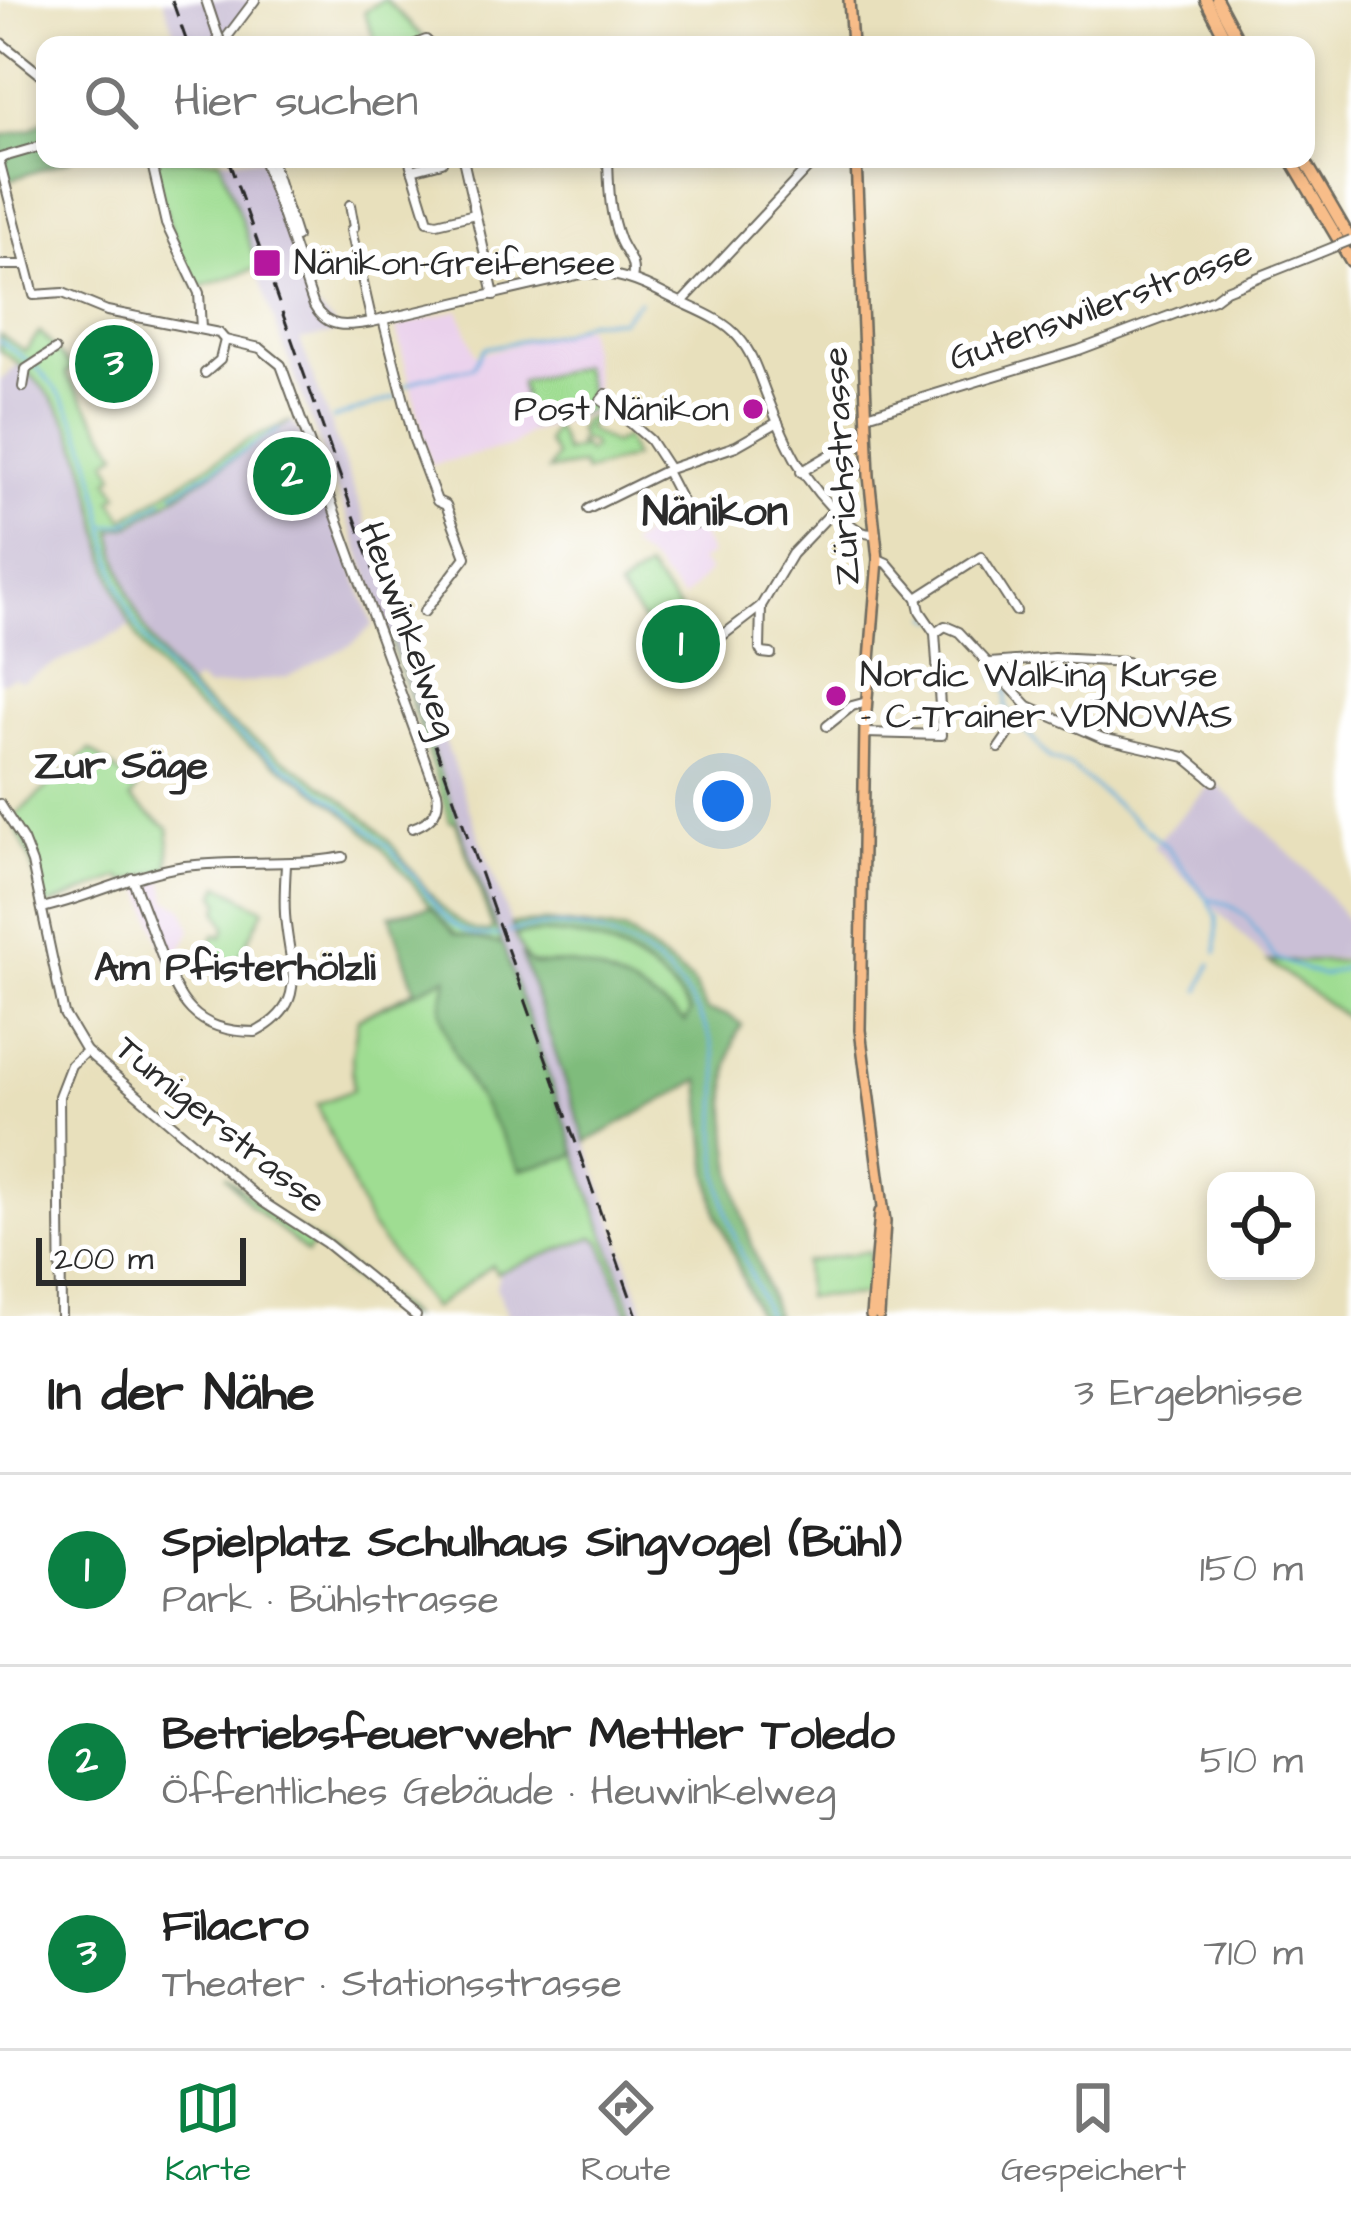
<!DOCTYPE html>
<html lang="de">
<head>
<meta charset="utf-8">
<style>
	body { margin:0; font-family:"Architects Daughter",sans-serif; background:#f6f6f6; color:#222 }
	.controls { position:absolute; right:36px; bottom:36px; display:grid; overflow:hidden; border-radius:24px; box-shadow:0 6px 18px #0003 }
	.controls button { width:108px; height:108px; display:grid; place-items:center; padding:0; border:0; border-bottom:3px solid #e0e0e0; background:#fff; color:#222; font:60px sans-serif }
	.scale { position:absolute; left:36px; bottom:30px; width:210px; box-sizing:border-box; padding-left:12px; border:6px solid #2b2b2b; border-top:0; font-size:33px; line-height:42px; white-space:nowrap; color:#2b2b2b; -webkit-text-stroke:9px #fff; paint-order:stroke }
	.you { position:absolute; left:723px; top:801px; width:42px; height:42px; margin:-30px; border:9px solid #fff; border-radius:50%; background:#1a73e8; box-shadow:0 0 0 18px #1a73e833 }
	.badge { display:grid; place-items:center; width:78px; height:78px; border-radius:50%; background:#0b8043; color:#fff; font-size:39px; font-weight:700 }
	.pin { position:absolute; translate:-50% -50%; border:6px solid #fff; box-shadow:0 3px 12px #0006 }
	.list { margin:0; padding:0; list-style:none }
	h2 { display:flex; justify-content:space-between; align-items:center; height:156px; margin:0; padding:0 48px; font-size:51px }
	h2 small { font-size:39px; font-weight:400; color:#767676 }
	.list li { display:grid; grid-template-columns:78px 1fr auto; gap:36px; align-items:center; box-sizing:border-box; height:192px; padding:0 48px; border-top:3px solid #e0e0e0 }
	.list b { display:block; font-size:45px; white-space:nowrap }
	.list p { margin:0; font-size:39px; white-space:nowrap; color:#767676 }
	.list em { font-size:39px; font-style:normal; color:#767676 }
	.icon { flex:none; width:66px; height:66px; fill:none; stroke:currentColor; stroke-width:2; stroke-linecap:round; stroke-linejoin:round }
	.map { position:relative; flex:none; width:1351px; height:1316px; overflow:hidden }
	.search { position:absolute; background:#fff; box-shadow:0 6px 18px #0003; left:36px; right:36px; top:36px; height:132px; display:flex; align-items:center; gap:30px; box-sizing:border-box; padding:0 42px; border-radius:24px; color:#767676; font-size:45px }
	.sheet { height:732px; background:#fff }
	nav { display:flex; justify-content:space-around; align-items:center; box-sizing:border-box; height:168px; border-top:3px solid #e0e0e0; background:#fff; font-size:33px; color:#767676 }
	nav a { display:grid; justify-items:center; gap:6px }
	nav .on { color:#0b8043 }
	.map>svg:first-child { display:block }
	.built { fill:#ead1ec }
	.industrial { fill:#cabfd6 }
	.green { fill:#9fdd92; stroke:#65845e; stroke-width:3 }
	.forest { fill:#7fbc7c; stroke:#557454; stroke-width:3 }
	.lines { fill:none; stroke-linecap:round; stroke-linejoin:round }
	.stream { stroke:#65aedd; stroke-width:3 }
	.minor-casing { stroke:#6d6a5e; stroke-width:12 }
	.major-casing { stroke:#6d6a5e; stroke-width:14 }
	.highway-casing { stroke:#6d6a5e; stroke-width:15 }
	.minor { stroke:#fff; stroke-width:8 }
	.major { stroke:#f8bd89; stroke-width:9 }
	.highway { stroke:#f8bd89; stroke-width:10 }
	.rail { stroke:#2b2b2b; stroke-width:3; stroke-dasharray:18 9; stroke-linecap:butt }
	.minor-bridge-casing { stroke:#6d6a5e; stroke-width:12; stroke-linecap:butt }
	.minor-bridge { stroke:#fff; stroke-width:8 }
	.poi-dot { fill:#b5179e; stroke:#fff; stroke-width:4.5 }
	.labels { text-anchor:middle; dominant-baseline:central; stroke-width:12; stroke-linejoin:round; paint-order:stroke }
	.poi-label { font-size:36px; fill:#2b2b2b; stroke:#fff; text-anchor:start }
	.street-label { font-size:36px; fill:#2b2b2b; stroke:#fff }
	.neighbourhood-label { font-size:39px; font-weight:bold; fill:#2b2b2b; stroke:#fff }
	.quarter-label { font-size:42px; font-weight:bold; fill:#2b2b2b; stroke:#fff }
</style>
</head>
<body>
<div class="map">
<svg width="1351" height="1316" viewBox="0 0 1351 1316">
	<rect width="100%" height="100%" fill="#fff"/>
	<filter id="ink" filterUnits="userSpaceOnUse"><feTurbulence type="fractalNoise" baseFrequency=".00833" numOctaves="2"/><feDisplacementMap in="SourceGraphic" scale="24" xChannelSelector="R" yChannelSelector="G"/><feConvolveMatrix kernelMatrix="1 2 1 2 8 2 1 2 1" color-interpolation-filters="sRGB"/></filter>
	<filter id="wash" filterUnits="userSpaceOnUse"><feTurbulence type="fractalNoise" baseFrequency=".004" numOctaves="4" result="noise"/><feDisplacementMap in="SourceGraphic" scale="48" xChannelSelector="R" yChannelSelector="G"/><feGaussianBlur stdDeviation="2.7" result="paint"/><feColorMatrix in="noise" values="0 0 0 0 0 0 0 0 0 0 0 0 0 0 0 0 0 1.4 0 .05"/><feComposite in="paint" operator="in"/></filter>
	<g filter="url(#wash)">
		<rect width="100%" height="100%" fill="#e8e0bc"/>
		<!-- built -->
		<g class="built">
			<polygon points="459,310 476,355 586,326 595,382 595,412 528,433 512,446 431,465 396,328"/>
			<polygon points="690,511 711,555 699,561 709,571 683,599 651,563 628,545"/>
			<polygon points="162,875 168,900 183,908 191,930 177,956 167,959 142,889 147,879"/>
		</g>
		<!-- industrial -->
		<g class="industrial">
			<polygon points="163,0 255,0 221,45 179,45"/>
			<polygon points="220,159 263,159 314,306 335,324 332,334 300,340 515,935 646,1316 634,1316 458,818 258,277"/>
			<polygon points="19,363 57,403 81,447 112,578 132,626 21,681 13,677 0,683 0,381"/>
			<polygon points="292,422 313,452 373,625 352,644 287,677 207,688 196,680 188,687 163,657 135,610 122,576 112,530 130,526"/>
			<polygon points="1214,781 1309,872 1351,925 1351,958 1269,962 1153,846"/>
			<polygon points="594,1237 601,1241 629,1316 508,1316 496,1287 500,1269"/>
		</g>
		<!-- green -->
		<g class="green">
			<polygon points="382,0 386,0 426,40 413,45 377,45 364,12"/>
			<polygon points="151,159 220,159 258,268 197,288 177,252"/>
			<path d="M 40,332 L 72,368 L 66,374 L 118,453 L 107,460 L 115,475 L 109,480 L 119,495 L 112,500 L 124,519 L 250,439 L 291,421 L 130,526 L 112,530 C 121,582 139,631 174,672 C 233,740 321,772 384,836 C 412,864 447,934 488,932 L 493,929 L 456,823 L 450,821 L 386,626 L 502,944 C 484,943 465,942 450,931 C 438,922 431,907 422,895 C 401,868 379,843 354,821 C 280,756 181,722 134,631 C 78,525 114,428 0,350 L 0,335 L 25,351 Z"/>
			<polygon points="582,366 594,409 531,426 520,382"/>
			<polygon points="594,417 587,429 613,444 625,437 633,457 585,472 582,465 548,470 556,457 547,442 553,428 556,428 565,452 579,448 577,441 587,452 593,448 591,442 580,439 580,431 577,431 584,419"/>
			<polygon points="647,569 683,614 655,636 618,589"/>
			<polygon points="90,750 138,788 130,799 169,829 169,869 124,882 121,877 42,908 32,863 11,819"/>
			<polygon points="220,885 264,909 239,958 228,963 230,971 224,979 201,966 215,934 222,937 226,927 218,912 220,901 216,894"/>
			<path d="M 548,931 C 603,937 659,964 690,1012 L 686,1023 L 647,996 L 583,968 L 528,963 L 515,935 Z"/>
			<polygon points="1351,958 1351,1021 1269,962 1342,961"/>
			<polygon points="448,977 468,1082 502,1131 520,1170 576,1153 634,1316 629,1316 601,1242 594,1237 496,1273 492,1265 432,1309 369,1224 317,1104 353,1090 352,1055 358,1018"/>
			<polygon points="225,1175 268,1211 319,1243 410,1316 404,1316 340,1270 339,1263 312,1245 307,1253 250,1205"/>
			<polygon points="870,1251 867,1295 806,1297 804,1262"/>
		</g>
		<!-- forest -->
		<g class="forest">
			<polygon points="45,119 45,159 72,159 4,182 0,136 32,129"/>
			<path d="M 431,907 L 455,934 L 502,944 L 576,1153 L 570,1157 L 520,1170 C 496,1119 453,1071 442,1015 C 439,1004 446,989 447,977 L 358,1018 L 415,990 L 390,915 Z"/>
			<path d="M 546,922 L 626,931 L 692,981 L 707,1011 L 728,1015 L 742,1025 C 716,1061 729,1167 741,1209 C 751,1245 765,1280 776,1316 L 758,1316 L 717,1214 L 709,1174 L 700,1080 L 586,1142 L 521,953 L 532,964 C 545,965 559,962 571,964 C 609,971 656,997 685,1022 L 690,1012 C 652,952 583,927 515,935 L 511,924 Z"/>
		</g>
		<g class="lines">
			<!-- stream -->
			<g class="stream">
				<polyline points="0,341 28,361"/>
				<path d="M 36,367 C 117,447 88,537 138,628 C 202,742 338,776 415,878 C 438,908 456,943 499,935"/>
				<polyline points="405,386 422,378 473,367 484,348 562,333 587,321 621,320 639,301"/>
				<polyline points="333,419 396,397"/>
				<polyline points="174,493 279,430"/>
				<polyline points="106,526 125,524 163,500"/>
				<polyline points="930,616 937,621"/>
				<polyline points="995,676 1007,691 1006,708 1014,719"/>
				<polyline points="1019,724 1050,759 1071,767 1166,846 1208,899 1228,904 1247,917 1275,958 1322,976 1351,966"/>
				<polyline points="1208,899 1217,918 1217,953"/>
				<path d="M 509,932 C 604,907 699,968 717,1065 C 720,1084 717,1102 717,1121 C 716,1148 718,1177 725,1204 C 733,1243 755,1278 767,1316"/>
				<polyline points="1200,990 1211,964"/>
			</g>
		</g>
	</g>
	<g filter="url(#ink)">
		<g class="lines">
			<!-- minor casing -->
			<g class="minor-casing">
				<g id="minor">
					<polyline points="206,0 217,33"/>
					<polyline points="0,42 45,78"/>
					<polyline points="221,45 255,0"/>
					<polyline points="413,45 426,40 431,45"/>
					<polyline points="0,158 45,145"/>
					<polyline points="151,159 166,224 199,293 201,329"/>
					<path d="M 263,159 L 314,306 C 328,330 348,326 372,322 L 581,274 C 614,271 639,281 668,296 C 691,308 723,318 739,338 C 753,354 759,376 767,396 C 786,444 804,485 844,519 C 855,528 861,535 876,534"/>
					<polyline points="271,159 296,237"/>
					<polyline points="409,159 428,221 437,223 475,214"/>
					<polyline points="463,159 494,295"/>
					<path d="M 608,159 C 609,188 609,213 620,241 C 627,256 636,262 632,279"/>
					<polyline points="0,164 34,295 63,293 107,311 219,333 225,340 220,360 205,373"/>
					<polyline points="412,170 442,162"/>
					<polyline points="350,205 354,227 351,230 372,322"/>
					<polyline points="0,265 25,265"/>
					<polyline points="682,302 816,159"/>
					<polyline points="383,319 414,440 437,501 446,505 466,557 424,612"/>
					<path d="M 225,340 L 260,348 L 281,365 L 437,792 C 441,812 430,822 412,828"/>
					<polyline points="23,387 26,369 55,350"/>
					<polygon points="606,394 613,399 608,405 601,400"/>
					<polyline points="610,405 650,440 669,469"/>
					<polyline points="867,415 1079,350 1214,299 1226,290 1319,253"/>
					<polyline points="666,471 694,525"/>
					<polyline points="801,472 840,449 868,443"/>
					<polyline points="588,509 669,469 736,446 778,422"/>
					<polyline points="917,598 981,557 1016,611"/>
					<polyline points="761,606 760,649 762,653 771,654"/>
					<polyline points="935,633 945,626 959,632 1028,706 1102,738 1185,757 1214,781"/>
					<polyline points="718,639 761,606 792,554 834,510"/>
					<polyline points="990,663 1054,658 1127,662"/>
					<polyline points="827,726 852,706 867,702"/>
					<polyline points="865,733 942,735 935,633 920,611 917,598 887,563 878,559"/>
					<polyline points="999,748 1028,706"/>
					<polyline points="0,804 23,840 32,863 64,1014 86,1051 263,1202 326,1243 416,1316"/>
					<path d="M 132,878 C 141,902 150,925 159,949 C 179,1002 193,1032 256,1032 C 312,1002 288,965 285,914 C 284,898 285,881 286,865"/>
					<path d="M 42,908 C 91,897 136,873 185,866 C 239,859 290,867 343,857"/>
					<polyline points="61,1316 59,1096 71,1065 86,1051"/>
				</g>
			</g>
			<!-- major casing -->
			<g class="major-casing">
				<g id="major">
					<polyline points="849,0 852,45"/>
					<polyline points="856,159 869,476 878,559 865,724 860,1030 885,1222 879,1316"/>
					<polyline points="871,1316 880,1212"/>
				</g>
			</g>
			<!-- highway casing -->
			<g class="highway-casing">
				<g id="highway">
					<polyline points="1206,0 1229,45"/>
					<polyline points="1217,0 1241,45"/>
					<polyline points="1291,159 1351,261"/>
					<polyline points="1304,159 1351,240"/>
				</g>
			</g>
			<!-- minor -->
			<use href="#minor" class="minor"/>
			<!-- major -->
			<use href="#major" class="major"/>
			<!-- highway -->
			<use href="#highway" class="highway"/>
			<!-- rail -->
			<g class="rail">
				<polyline points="172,0 188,45"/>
				<polyline points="228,159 637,1316"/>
			</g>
			<!-- minor-bridge casing -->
			<g class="minor-bridge-casing">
				<g id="minor-bridge">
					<polyline points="217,33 222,45"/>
					<polyline points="1319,253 1351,240"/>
				</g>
			</g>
			<!-- minor-bridge -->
			<use href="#minor-bridge" class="minor-bridge"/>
		</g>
	</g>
	<!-- markers -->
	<g class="poi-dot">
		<rect x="252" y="248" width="30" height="30" rx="6"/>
		<circle cx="753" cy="409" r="12"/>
		<circle cx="836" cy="696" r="12"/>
	</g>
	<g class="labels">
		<!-- poi labels -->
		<g class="poi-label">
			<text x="294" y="263">Nänikon-Greifensee</text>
			<text x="729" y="409" text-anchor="end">Post Nänikon</text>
			<text x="860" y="675">Nordic Walking Kurse<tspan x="860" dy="41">- C-Trainer VDNOWAS</tspan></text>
		</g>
		<!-- street labels -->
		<g class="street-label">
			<text transform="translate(1101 306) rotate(-20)">Gutenswilerstrasse</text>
			<text transform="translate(842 466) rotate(-93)">Zürichstrasse</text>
			<text transform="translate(408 630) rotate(70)">Heuwinkelweg</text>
			<text transform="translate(220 1125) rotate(39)">Tumigerstrasse</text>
		</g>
		<!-- neighbourhood labels -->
		<g class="neighbourhood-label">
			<text x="121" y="767">Zur Säge</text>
			<text x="235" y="969">Am Pfisterhölzli</text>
		</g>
		<!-- quarter labels -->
		<g class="quarter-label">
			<text x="715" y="513">Nänikon</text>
		</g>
	</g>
</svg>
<div class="controls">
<button><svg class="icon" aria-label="locate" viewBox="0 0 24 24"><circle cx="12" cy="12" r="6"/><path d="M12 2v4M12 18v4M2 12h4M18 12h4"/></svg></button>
</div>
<div class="scale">200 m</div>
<div class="you"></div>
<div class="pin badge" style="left:681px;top:644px">1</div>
<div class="pin badge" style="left:292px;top:476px">2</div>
<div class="pin badge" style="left:114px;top:364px">3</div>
<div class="search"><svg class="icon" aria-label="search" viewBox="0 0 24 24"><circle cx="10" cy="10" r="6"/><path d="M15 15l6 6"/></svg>Hier suchen</div>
</div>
<section class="sheet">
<h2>In der Nähe<small>3 Ergebnisse</small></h2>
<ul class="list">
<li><span class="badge">1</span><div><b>Spielplatz Schulhaus Singvogel (Bühl)</b><p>Park · Bühlstrasse</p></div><em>150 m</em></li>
<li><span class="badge">2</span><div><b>Betriebsfeuerwehr Mettler Toledo</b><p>Öffentliches Gebäude · Heuwinkelweg</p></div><em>510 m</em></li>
<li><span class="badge">3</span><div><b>Filacro</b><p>Theater · Stationsstrasse</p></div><em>710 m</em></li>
</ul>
</section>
<nav>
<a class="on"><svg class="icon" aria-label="map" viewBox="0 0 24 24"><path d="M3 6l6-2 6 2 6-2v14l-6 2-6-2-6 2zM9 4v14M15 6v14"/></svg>Karte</a>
<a><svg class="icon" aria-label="directions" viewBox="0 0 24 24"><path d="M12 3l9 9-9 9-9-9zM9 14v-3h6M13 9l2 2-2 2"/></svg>Route</a>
<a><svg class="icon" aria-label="saved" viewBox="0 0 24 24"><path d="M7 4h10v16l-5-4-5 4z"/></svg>Gespeichert</a>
</nav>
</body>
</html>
